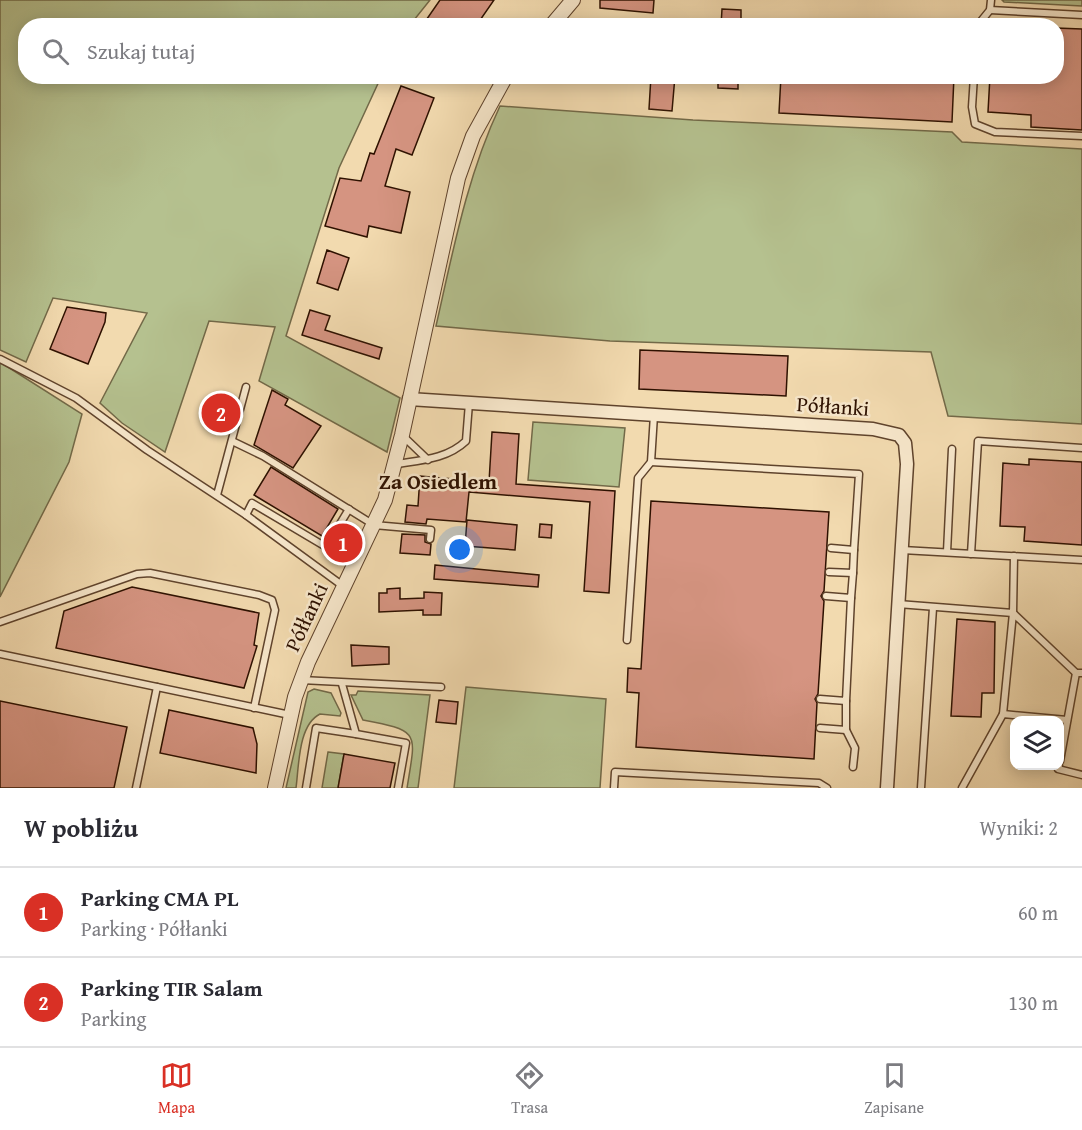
<!DOCTYPE html>
<html lang="pl">
<head>
<meta charset="utf-8">
<style>
	body { margin:0; font-family:"Gentium Book Plus",serif; background:#f2f2f3; color:#2b2b33 }
	.controls { position:absolute; right:18px; bottom:18px; display:grid; overflow:hidden; border-radius:12px; box-shadow:0 3px 15px #0003 }
	.controls button { width:54px; height:54px; display:grid; place-items:center; padding:0; border:0; border-bottom:2px solid #e1e1e2; background:#fff; color:#2b2b33; font:30px sans-serif }
	.you { position:absolute; left:460px; top:550px; width:21px; height:21px; margin:-15px; border:4px solid #fff; border-radius:50%; background:#1a73e8; box-shadow:0 0 0 9px #1a73e833 }
	.badge { display:grid; place-items:center; width:39px; height:39px; border-radius:50%; background:#d93025; color:#fff; font-size:20px; font-weight:700 }
	.pin { position:absolute; translate:-50% -50%; border:3px solid #fff; box-shadow:0 2px 6px #0006 }
	.list { margin:0; padding:0; list-style:none }
	h2 { display:flex; justify-content:space-between; align-items:center; height:78px; margin:0; padding:0 24px; font-size:26px }
	h2 small { font-size:20px; font-weight:400; color:#7c7c81 }
	.list li { display:grid; grid-template-columns:39px 1fr auto; gap:18px; align-items:center; box-sizing:border-box; height:90px; padding:0 24px; border-top:2px solid #e1e1e2 }
	.list b { display:block; font-size:22px; white-space:nowrap }
	.list p { margin:0; font-size:20px; white-space:nowrap; color:#7c7c81 }
	.list em { font-size:20px; font-style:normal; color:#7c7c81 }
	.icon { flex:none; width:33px; height:33px; fill:none; stroke:currentColor; stroke-width:2; stroke-linecap:round; stroke-linejoin:round }
	.map { position:relative; flex:none; width:1082px; height:788px; overflow:hidden }
	.search { position:absolute; background:#fff; box-shadow:0 3px 15px #0003; left:18px; right:18px; top:18px; height:66px; display:flex; align-items:center; gap:15px; box-sizing:border-box; padding:0 21px; border-radius:24px; color:#7c7c81; font-size:22px }
	.sheet { height:258px; background:#fff }
	nav { display:flex; justify-content:space-around; align-items:center; box-sizing:border-box; height:84px; border-top:2px solid #e1e1e2; background:#fff; font-size:16px; color:#7c7c81 }
	nav a { display:grid; justify-items:center; gap:3px }
	nav .on { color:#d93025 }
	.map>svg:first-child { display:block }
	.green { fill:#b5c18f; stroke:#726948; stroke-width:1.5 }
	.building { fill:#d59481; stroke:#2e1100; stroke-width:1.5 }
	.lines { fill:none; stroke-linecap:round; stroke-linejoin:round }
	.service-casing { stroke:#5f432c; stroke-width:9 }
	.minor-casing { stroke:#5f432c; stroke-width:15 }
	.tertiary-casing { stroke:#5f432c; stroke-width:16 }
	.service { stroke:#f7e7cb; stroke-width:6 }
	.minor { stroke:#f7e7cb; stroke-width:12 }
	.tertiary { stroke:#f7e7cb; stroke-width:14 }
	.labels { text-anchor:middle; dominant-baseline:central; stroke-width:5; stroke-linejoin:round; paint-order:stroke }
	.street-label { font-size:21px; fill:#2e1100; stroke:#f7e7cb }
	.neighbourhood-label { font-size:22px; font-weight:bold; fill:#2e1100; stroke:#f7e7cb }
</style>
</head>
<body>
<div class="map">
<svg width="1082" height="788" viewBox="0 0 1082 788">
	<rect width="100%" height="100%" fill="#f2daaf"/>
	<filter id="stains"><feTurbulence type="fractalNoise" baseFrequency=".00333" numOctaves="4"/><feColorMatrix values="0 0 0 0 .2 0 0 0 0 .09 0 0 0 0 .02 0 0 0 .5 -.17"/></filter>
	<radialGradient id="worn" r=".72"><stop offset=".6" stop-color="#630" stop-opacity="0"/><stop offset="1" stop-color="#630" stop-opacity=".3"/></radialGradient>
	<!-- green -->
	<g class="green">
		<polygon points="0,0 430,0 410,25 26,26 26,76 381,77 339,168 286,336 400,398 387,452 259,381 275,327 209,321 165,452 122,423 100,403 147,313 53,298 26,362 0,350"/>
		<polygon points="1002,0 1082,0 1082,6 1004,2"/>
		<path d="M 500,106 L 693,120 L 952,132 L 962,142 L 1082,149 L 1082,424 L 948,416 L 931,352 L 610,341 L 436,326 C 453,251 467,176 500,106 Z"/>
		<polygon points="0,362 82,414 69,462 0,597"/>
		<polygon points="533,422 625,428 619,487 528,480"/>
		<polygon points="466,687 606,699 600,788 454,788"/>
		<path d="M 314,689 L 331,693 L 341,713 L 340,716 L 320,714 C 298,725 299,766 296,788 L 286,788 L 308,692 Z"/>
		<path d="M 358,691 L 430,695 L 418,788 L 407,788 C 416,732 421,731 363,720 L 351,695 L 356,695 Z"/>
		<polygon points="328,752 344,754 338,788 322,788"/>
	</g>
	<!-- building -->
	<g class="building">
		<polygon points="440,0 494,0 476,26 422,26"/>
		<polygon points="600,0 654,0 653,13 600,8"/>
		<polygon points="722,9 741,10 741,26 721,26"/>
		<polygon points="1056,28 1082,29 1082,130 1031,127 1031,115 988,112 990,76 1056,76"/>
		<polygon points="651,76 675,76 672,111 649,109"/>
		<polygon points="718,76 738,76 738,89 718,88"/>
		<polygon points="781,76 954,76 952,122 779,113"/>
		<polygon points="401,86 434,98 412,155 396,149 385,186 410,192 401,233 369,226 367,237 325,226 340,178 361,181 370,153 374,154"/>
		<polygon points="327,250 349,258 338,290 317,283"/>
		<polygon points="67,307 106,313 105,322 88,364 50,349"/>
		<polygon points="310,310 330,316 325,330 382,348 379,359 302,335"/>
		<polygon points="640,350 788,356 786,396 639,389"/>
		<polygon points="272,390 288,399 285,405 321,426 293,468 254,445"/>
		<polygon points="492,432 519,434 516,484 615,491 609,593 584,591 590,502 469,492 466,522 427,519 426,524 405,522 407,505 418,506 420,476 489,482"/>
		<polygon points="1029,459 1082,462 1082,545 1024,541 1025,527 1000,526 1003,463 1029,465"/>
		<polygon points="271,467 338,509 322,536 254,495"/>
		<polygon points="651,501 829,512 824,591 821,596 824,601 818,694 815,699 817,703 814,759 636,747 639,693 627,692 628,668 641,669"/>
		<polygon points="467,520 517,525 515,550 465,546"/>
		<polygon points="540,524 552,525 551,538 539,537"/>
		<polygon points="402,534 425,535 425,542 431,544 430,555 400,553"/>
		<polygon points="435,565 539,575 538,587 434,579"/>
		<polygon points="132,587 259,613 254,645 257,646 244,688 56,648 64,611"/>
		<polygon points="400,588 400,599 424,598 424,592 442,593 441,615 423,615 423,610 379,612 379,593 387,593 387,589"/>
		<polygon points="957,619 995,622 994,693 982,693 981,717 951,716"/>
		<polygon points="351,645 389,647 389,664 352,666"/>
		<polygon points="439,700 458,702 456,724 436,722"/>
		<polygon points="0,701 127,727 114,788 0,788"/>
		<polygon points="169,710 253,728 257,744 256,773 160,753"/>
		<polygon points="344,754 395,763 390,788 338,788"/>
	</g>
	<g class="lines">
		<!-- service casing -->
		<g class="service-casing">
			<g id="service">
				<polyline points="990,10 1082,15"/>
				<polyline points="977,26 990,10 991,0"/>
				<polyline points="974,76 972,107 975,124 995,132 1082,136"/>
				<polyline points="0,359 76,398 147,450 246,515 343,586"/>
				<polyline points="403,436 428,460"/>
				<polyline points="232,441 263,456 374,525 431,530 430,539"/>
				<polyline points="651,462 859,474 854,550 831,548"/>
				<path d="M 396,464 C 422,460 447,459 466,441 L 469,403"/>
				<polyline points="217,495 246,387"/>
				<polyline points="246,515 252,503 326,547 349,509"/>
				<polyline points="902,550 1082,560"/>
				<polyline points="947,552 952,449"/>
				<polyline points="971,554 978,441 1082,448"/>
				<polyline points="829,572 853,573 854,550"/>
				<polyline points="826,596 851,598 853,573"/>
				<polyline points="898,604 1013,613 1014,556"/>
				<polyline points="0,622 137,574 150,573 259,595 272,600 275,610 254,708"/>
				<polyline points="627,640 638,478 651,462 654,415"/>
				<polyline points="0,654 290,715"/>
				<polyline points="301,680 441,687"/>
				<polyline points="342,684 356,734 406,743 398,788"/>
				<polyline points="820,699 846,701 851,598"/>
				<polyline points="1003,714 1013,613 1076,673 1082,673"/>
				<polyline points="820,728 846,730 846,701"/>
				<polyline points="846,730 855,748 853,767"/>
				<polyline points="1060,761 1076,673"/>
				<polyline points="1059,766 1058,769 1082,775"/>
				<polyline points="136,788 157,687"/>
				<polyline points="306,788 316,728 356,734"/>
				<polyline points="614,788 615,772 819,783 827,788"/>
				<polyline points="921,788 933,608"/>
				<polyline points="962,788 1003,714 1067,720"/>
			</g>
		</g>
		<!-- minor casing -->
		<g class="minor-casing">
			<polyline id="minor" points="409,399 873,429 899,435 905,443 907,464 887,788"/>
		</g>
		<!-- tertiary casing -->
		<g class="tertiary-casing">
			<g id="tertiary">
				<polyline points="551,26 573,0"/>
				<polyline points="275,788 295,697 308,662 385,500 402,435 458,178 473,136 506,76"/>
			</g>
		</g>
		<!-- service -->
		<use href="#service" class="service"/>
		<!-- minor -->
		<use href="#minor" class="minor"/>
		<!-- tertiary -->
		<use href="#tertiary" class="tertiary"/>
	</g>
	<g class="labels">
		<!-- street labels -->
		<g class="street-label">
			<text transform="translate(833 406) rotate(4)">Półłanki</text>
			<text transform="translate(306 617) rotate(-65)">Półłanki</text>
		</g>
		<!-- neighbourhood labels -->
		<g class="neighbourhood-label">
			<text x="438" y="481">Za Osiedlem</text>
		</g>
	</g>
	<rect width="100%" height="100%" filter="url(#stains)"/>
	<rect width="100%" height="100%" fill="url(#worn)"/>
</svg>
<div class="controls">
<button><svg class="icon" aria-label="layers" viewBox="0 0 24 24"><path d="M12 4l9 5-9 5-9-5zM3 14l9 5 9-5"/></svg></button>
</div>
<div class="you"></div>
<div class="pin badge" style="left:343px;top:543px">1</div>
<div class="pin badge" style="left:221px;top:413px">2</div>
<div class="search"><svg class="icon" aria-label="search" viewBox="0 0 24 24"><circle cx="10" cy="10" r="6"/><path d="M15 15l6 6"/></svg>Szukaj tutaj</div>
</div>
<section class="sheet">
<h2>W pobliżu<small>Wyniki: 2</small></h2>
<ul class="list">
<li><span class="badge">1</span><div><b>Parking CMA PL</b><p>Parking · Półłanki</p></div><em>60 m</em></li>
<li><span class="badge">2</span><div><b>Parking TIR Salam</b><p>Parking</p></div><em>130 m</em></li>
</ul>
</section>
<nav>
<a class="on"><svg class="icon" aria-label="map" viewBox="0 0 24 24"><path d="M3 6l6-2 6 2 6-2v14l-6 2-6-2-6 2zM9 4v14M15 6v14"/></svg>Mapa</a>
<a><svg class="icon" aria-label="directions" viewBox="0 0 24 24"><path d="M12 3l9 9-9 9-9-9zM9 14v-3h6M13 9l2 2-2 2"/></svg>Trasa</a>
<a><svg class="icon" aria-label="saved" viewBox="0 0 24 24"><path d="M7 4h10v16l-5-4-5 4z"/></svg>Zapisane</a>
</nav>
</body>
</html>
